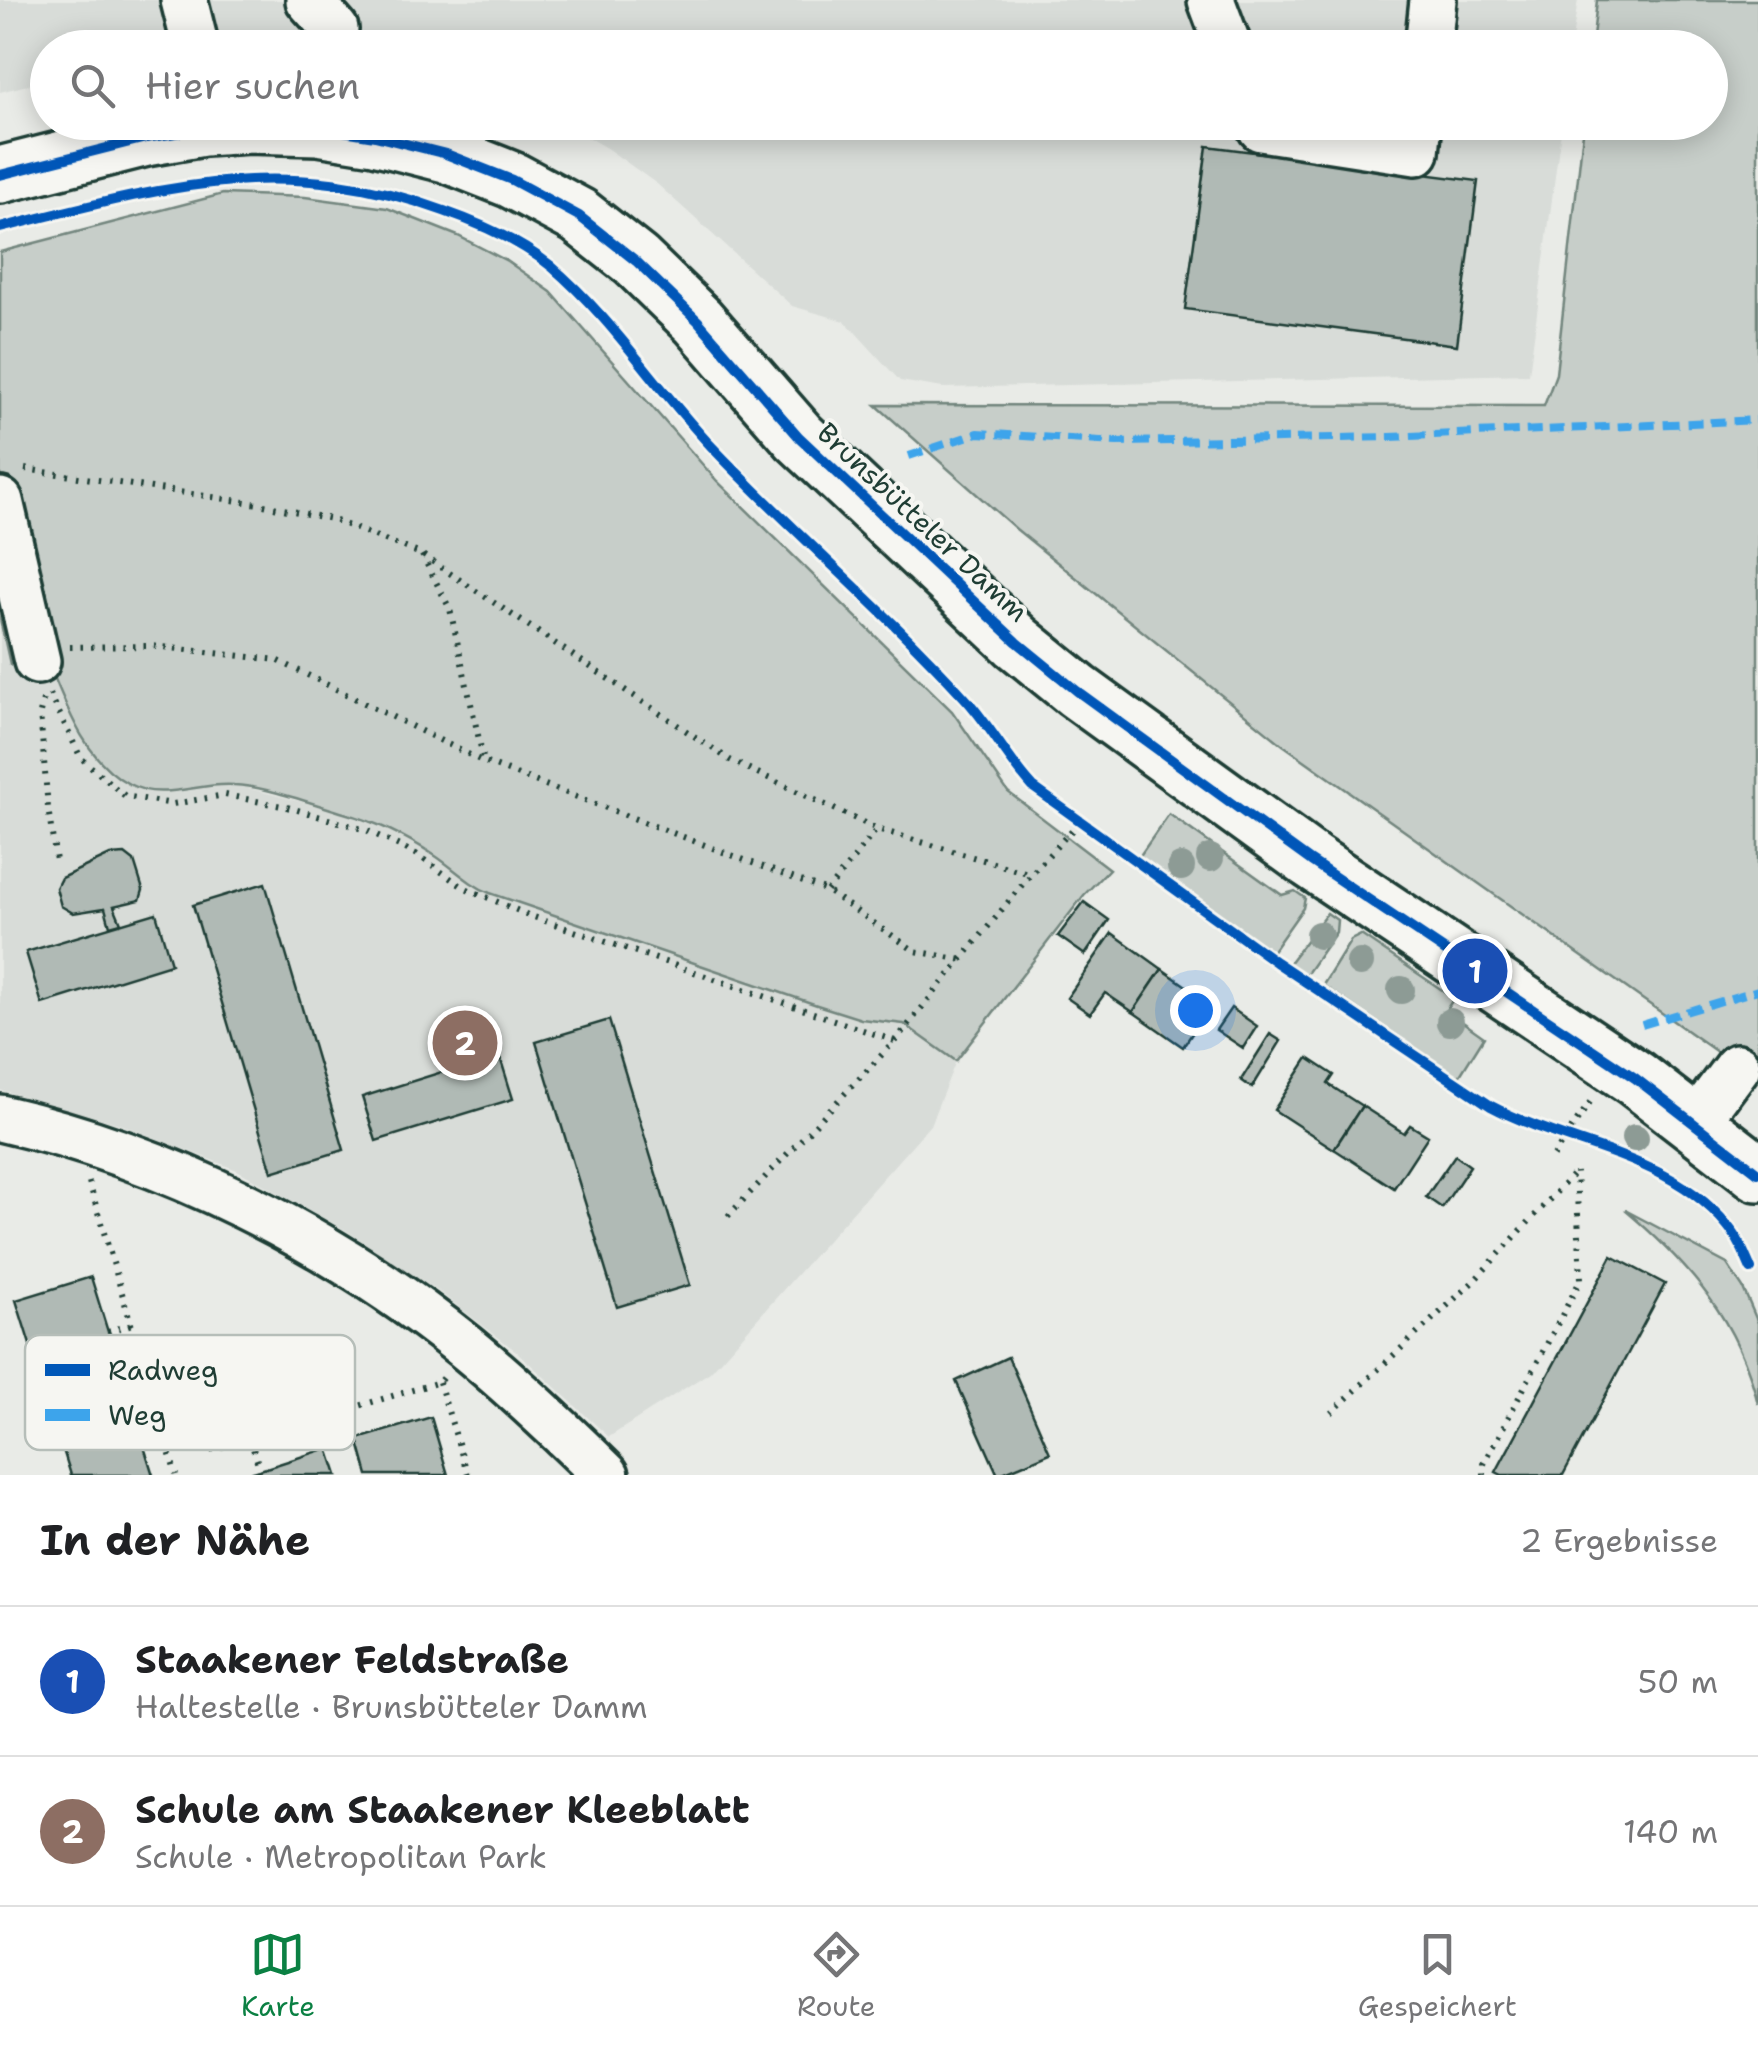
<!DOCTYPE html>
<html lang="de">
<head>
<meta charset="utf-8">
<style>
	body { margin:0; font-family:"Shantell Sans",sans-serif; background:#f2f2f2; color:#202124 }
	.you { position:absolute; left:1195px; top:1010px; width:35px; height:35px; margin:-25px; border:8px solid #fff; border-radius:50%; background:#1a73e8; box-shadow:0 0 0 15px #1a73e833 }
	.badge { display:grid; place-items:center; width:65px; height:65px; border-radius:50%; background:#0b8043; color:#fff; font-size:32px; font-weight:700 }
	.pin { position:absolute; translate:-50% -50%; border:5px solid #fff; box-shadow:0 2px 10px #0006 }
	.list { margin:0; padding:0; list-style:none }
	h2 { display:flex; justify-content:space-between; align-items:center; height:130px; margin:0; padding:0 40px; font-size:42px }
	h2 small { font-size:32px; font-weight:400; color:#757577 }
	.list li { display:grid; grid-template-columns:65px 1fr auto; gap:30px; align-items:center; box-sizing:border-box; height:150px; padding:0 40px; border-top:2px solid #e0e0e0 }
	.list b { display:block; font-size:38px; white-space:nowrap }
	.list p { margin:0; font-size:32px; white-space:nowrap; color:#757577 }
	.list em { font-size:32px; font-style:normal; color:#757577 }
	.icon { flex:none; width:55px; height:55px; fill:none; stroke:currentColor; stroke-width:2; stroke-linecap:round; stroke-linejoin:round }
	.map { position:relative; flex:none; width:1758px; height:1475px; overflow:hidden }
	.search { position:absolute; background:#fff; box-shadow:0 5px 25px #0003; left:30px; right:30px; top:30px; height:110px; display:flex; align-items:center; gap:25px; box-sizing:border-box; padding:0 35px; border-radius:55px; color:#757577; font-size:38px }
	.sheet { height:430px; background:#fff }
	nav { display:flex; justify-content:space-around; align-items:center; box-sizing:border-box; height:140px; border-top:2px solid #e0e0e0; background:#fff; font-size:28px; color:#757577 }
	nav a { display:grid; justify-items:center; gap:5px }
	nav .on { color:#0b8043 }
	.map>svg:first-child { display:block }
	.built { fill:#d8dcd8 }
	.green { fill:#c7cec9; stroke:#73867e; stroke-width:2.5 }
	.building { fill:#b0bab5; stroke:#1f3d34; stroke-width:2.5 }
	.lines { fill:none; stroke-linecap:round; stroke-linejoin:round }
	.minor-casing { stroke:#1f3d34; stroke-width:52 }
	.major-casing { stroke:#1f3d34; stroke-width:62 }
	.path { stroke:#1f3d34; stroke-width:6; stroke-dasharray:2.5 8; stroke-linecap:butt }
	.minor { stroke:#f6f6f2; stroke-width:45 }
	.major { stroke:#f6f6f2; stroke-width:55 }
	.quiet { stroke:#3da4eb; stroke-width:8; stroke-dasharray:15 8; stroke-linecap:butt }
	.cycleway-casing { stroke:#f6f6f2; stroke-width:16 }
	.cycleway { stroke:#0057b8; stroke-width:10 }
	.tree { fill:#8d9b95 }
	.labels { text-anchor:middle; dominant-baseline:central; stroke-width:8; stroke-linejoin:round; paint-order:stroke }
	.street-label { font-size:28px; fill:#1f3d34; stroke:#f6f6f2 }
	.key { fill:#f6f6f2; stroke:#b6beb9; stroke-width:2.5 }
	.key-label { font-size:28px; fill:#1f3d34 }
</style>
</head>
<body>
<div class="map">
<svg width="1758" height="1475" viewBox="0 0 1758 1475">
	<rect width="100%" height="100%" fill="#e9ebe7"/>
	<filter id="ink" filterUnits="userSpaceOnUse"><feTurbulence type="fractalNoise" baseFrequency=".01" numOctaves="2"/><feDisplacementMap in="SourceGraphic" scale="20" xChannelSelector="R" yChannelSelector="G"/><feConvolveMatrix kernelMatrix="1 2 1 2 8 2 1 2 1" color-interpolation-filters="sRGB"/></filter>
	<g filter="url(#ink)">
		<!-- built -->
		<g class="built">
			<polygon points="0,0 1578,0 1571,47 48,48 47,80 0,92"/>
			<polygon points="563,123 1562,123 1529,374 943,388 900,381 845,321 792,306 657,184 608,149"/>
			<polygon points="0,619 10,664 47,659 79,732 112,771 196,786 236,785 345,813 406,838 436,856 473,886 490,893 817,1005 861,1019 904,1024 956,1061 930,1125 710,1372 609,1437 516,1351 438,1291 347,1231 237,1170 120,1124 0,1090"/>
		</g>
		<!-- green -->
		<g class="green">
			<polygon points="1597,0 1758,0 1758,1081 1283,745 1016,529 876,405 1544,406 1556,374 1584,123 1710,122 1710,48 1592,47"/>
			<path d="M 223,194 L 305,197 L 387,208 L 458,236 L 507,261 L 551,292 L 717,481 L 952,711 L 1008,792 L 1109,869 L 1084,895 L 956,1061 L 904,1024 L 861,1019 L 817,1005 L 490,893 C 468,884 454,868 434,855 C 407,837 376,822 344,813 C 314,804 264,786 234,785 C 198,782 162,802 129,784 C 84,760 65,703 47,659 L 10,664 L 0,619 L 0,252 Z"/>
			<polygon points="1169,814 1282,895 1295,891 1305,898 1303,908 1272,952 1139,857"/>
			<polygon points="1327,913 1337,920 1336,932 1306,975 1289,963"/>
			<polygon points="1361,935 1454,998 1446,1010 1484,1037 1459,1077 1323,985 1351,940"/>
			<path d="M 1625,1210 L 1727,1264 L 1743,1288 L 1758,1323 L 1758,1404 C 1739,1321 1688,1263 1625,1210 Z"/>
		</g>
		<!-- building -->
		<g class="building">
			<polygon points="1207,146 1478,181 1457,345 1185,309"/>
			<polygon points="125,854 134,861 143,890 140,900 114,906 121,923 110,926 105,908 73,913 61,906 56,888 61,878 110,855"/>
			<polygon points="265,883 344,1150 272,1172 193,905"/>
			<polygon points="1084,902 1109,920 1085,955 1058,936"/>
			<polygon points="156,913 171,964 42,1004 26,952"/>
			<polygon points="1112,933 1162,969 1133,1012 1105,993 1090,1014 1067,998"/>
			<polygon points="1162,969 1212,1004 1183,1047 1133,1012"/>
			<polygon points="1231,1008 1257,1026 1243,1048 1216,1030"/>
			<polygon points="609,1020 690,1285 617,1307 536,1042"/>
			<polygon points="1270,1034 1281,1041 1252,1088 1241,1080"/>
			<polygon points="499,1054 513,1099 376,1141 362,1097"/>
			<polygon points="1308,1058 1334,1075 1328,1084 1362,1106 1334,1149 1274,1110"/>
			<polygon points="1362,1106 1404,1133 1410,1125 1428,1136 1394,1188 1334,1149"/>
			<polygon points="1455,1155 1470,1166 1442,1208 1426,1197"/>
			<polygon points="1612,1256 1665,1284 1563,1475 1502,1475 1496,1472"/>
			<polygon points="91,1277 108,1332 153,1475 71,1475 16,1300"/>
			<polygon points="1008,1357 1050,1453 998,1475 956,1381"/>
			<polygon points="431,1417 448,1475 368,1475 358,1439"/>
			<polygon points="328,1448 337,1475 243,1475 260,1470"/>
		</g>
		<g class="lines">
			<!-- minor casing -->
			<g class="minor-casing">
				<g id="minor">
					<polyline points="184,0 196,48"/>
					<polyline points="309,0 335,29"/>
					<polyline points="1211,0 1229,48"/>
					<polyline points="1428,48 1433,0"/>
					<polyline points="1259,122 1261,128 1416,152 1419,122"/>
					<polyline points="0,501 37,661"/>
					<path d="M 0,1118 C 167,1156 332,1239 466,1347 C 515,1387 561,1431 606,1475"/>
					<polyline points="1696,1122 1737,1067"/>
				</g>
			</g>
			<!-- major casing -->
			<g class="major-casing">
				<polyline id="major" points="0,175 146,138 204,128 248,125 318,127 375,136 446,154 512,180 579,216 636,261 698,321 799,437 1017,642 1077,691 1311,861 1635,1078 1758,1173"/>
			</g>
			<!-- path -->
			<g class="path">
				<polyline points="25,469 259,504 331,519 421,554 730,760 877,829 1031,874"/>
				<polyline points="422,555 450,609 484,762"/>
				<polyline points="70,647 153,646 277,660 484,762 827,891 915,951 963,960"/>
				<polyline points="50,694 81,758 125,796 173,804 225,795 287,807 366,830 416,854 463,887 528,915 895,1041"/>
				<polyline points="43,700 40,713 48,808 56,861"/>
				<polyline points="827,891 877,829"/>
				<polyline points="1553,1156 1590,1102"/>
				<polyline points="89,1182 176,1475"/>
				<polyline points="728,1216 895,1041 1031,874 1072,830"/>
				<polyline points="108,1332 132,1324"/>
				<polyline points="439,1382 468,1475"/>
				<polyline points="1331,1413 1474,1281 1576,1171"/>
				<polyline points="250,1439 260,1470"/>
				<polyline points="169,1449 205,1438 209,1451 439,1382 444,1376"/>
				<polyline points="1484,1475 1484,1464 1581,1279 1576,1172"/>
			</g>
			<!-- minor -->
			<use href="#minor" class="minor"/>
			<!-- major -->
			<use href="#major" class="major"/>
			<!-- quiet -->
			<g class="quiet">
				<polyline points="909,456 978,433 1117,442 1390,437 1758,420"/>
				<polyline points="1642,1025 1758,990"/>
			</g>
			<!-- cycleway casing -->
			<g class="cycleway-casing">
				<g id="cycleway">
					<polyline points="0,175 146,138 204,128 248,125 318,127 375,136 446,154 512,180 579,216 636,261 698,321 799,437 1017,642 1077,691 1311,861 1635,1078 1758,1173"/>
					<path d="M 0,228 C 160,188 282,151 444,211 C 481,224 520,241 551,266 C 612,318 657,389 712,447 C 794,533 885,610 964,697 C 990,725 1007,759 1033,787 L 1276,962 L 1491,1106 C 1572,1149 1676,1154 1734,1234 C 1741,1244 1746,1258 1751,1269"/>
				</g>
			</g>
			<!-- cycleway -->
			<use href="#cycleway" class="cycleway"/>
		</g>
		<!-- trees -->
		<g class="tree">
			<circle cx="1210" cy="858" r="14"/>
			<circle cx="1181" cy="867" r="14"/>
			<circle cx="1319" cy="935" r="14"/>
			<circle cx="1360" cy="963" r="14"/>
			<circle cx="1401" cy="990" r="14"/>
			<circle cx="1450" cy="1022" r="14"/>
			<circle cx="1635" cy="1138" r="14"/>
		</g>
	</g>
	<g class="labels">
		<!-- street labels -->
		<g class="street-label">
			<text transform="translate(923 522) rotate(43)">Brunsbütteler Damm</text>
		</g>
	</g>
	<!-- legend -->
	<rect x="25" y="1335" width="330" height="115" rx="15" class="key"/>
	<rect x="45" y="1364" width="45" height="12" fill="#0057b8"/>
	<rect x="45" y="1409" width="45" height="12" fill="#3da4eb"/>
	<g class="key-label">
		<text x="108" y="1380">Radweg</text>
		<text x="108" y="1425">Weg</text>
	</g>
</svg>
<div class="you"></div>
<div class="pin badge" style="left:1475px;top:971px;background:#1a4fb4">1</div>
<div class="pin badge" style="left:465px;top:1043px;background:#8d6e63">2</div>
<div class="search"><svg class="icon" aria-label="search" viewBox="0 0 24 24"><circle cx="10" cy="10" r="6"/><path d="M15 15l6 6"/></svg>Hier suchen</div>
</div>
<section class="sheet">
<h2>In der Nähe<small>2 Ergebnisse</small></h2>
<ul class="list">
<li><span class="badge" style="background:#1a4fb4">1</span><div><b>Staakener Feldstraße</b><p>Haltestelle · Brunsbütteler Damm</p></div><em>50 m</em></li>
<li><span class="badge" style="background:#8d6e63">2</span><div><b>Schule am Staakener Kleeblatt</b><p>Schule · Metropolitan Park</p></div><em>140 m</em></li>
</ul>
</section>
<nav>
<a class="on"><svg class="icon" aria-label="map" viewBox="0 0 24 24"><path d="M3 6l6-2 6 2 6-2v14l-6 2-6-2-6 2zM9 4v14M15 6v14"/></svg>Karte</a>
<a><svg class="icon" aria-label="directions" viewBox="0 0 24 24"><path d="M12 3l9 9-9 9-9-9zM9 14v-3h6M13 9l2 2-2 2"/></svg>Route</a>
<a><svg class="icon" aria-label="saved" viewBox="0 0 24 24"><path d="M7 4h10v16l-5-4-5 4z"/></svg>Gespeichert</a>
</nav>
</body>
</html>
